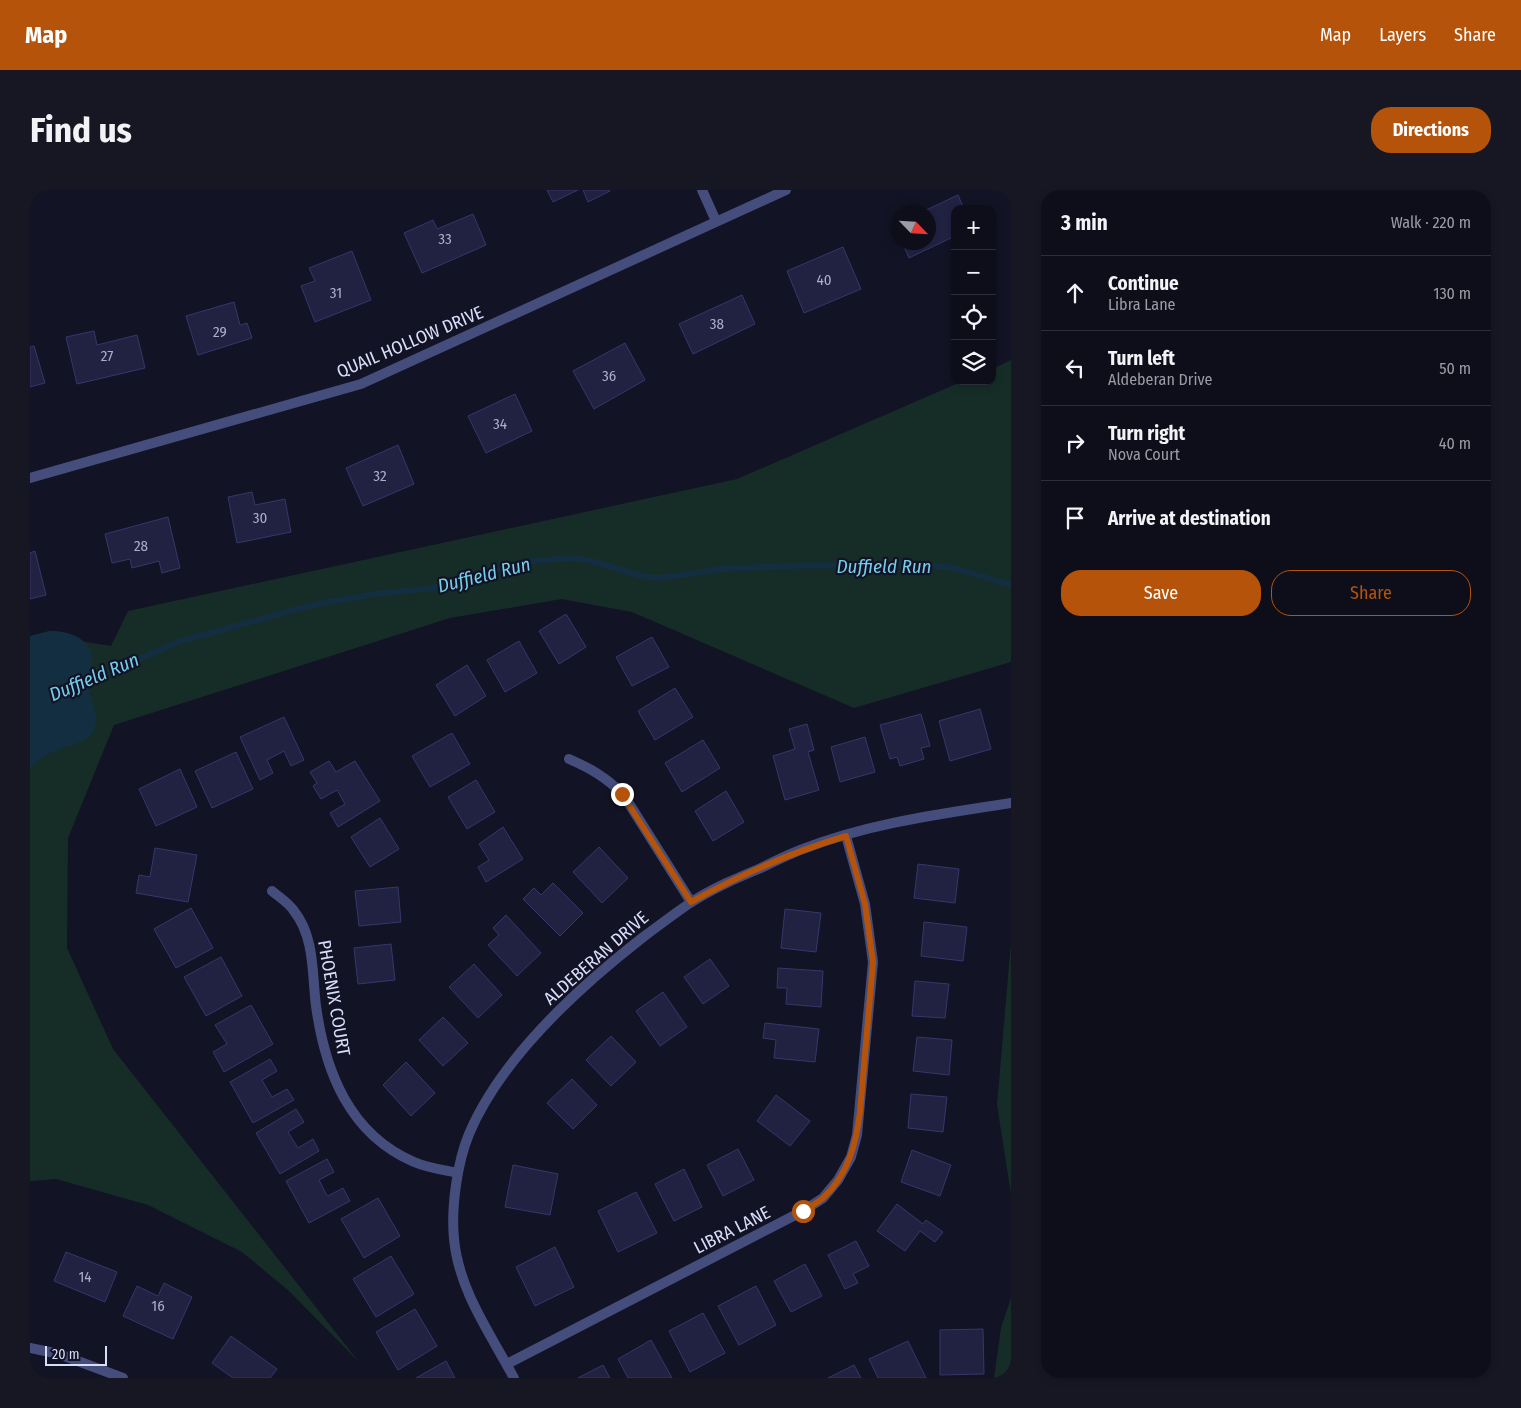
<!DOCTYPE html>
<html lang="en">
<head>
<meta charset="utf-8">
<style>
	body { margin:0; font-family:"Fira Sans Condensed",sans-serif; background:#171724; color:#f1f3f6 }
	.controls { position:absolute; right:15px; top:15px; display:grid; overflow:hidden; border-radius:10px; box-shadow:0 2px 8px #0003 }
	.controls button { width:45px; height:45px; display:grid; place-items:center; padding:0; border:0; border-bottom:1px solid #2e2e3a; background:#0e0e1b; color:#f1f3f6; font:25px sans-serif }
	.compass { position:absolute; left:861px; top:15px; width:45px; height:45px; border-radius:50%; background:#0e0e1b; box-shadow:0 2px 8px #0003; rotate:115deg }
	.scale { position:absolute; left:15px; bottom:12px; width:62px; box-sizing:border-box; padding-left:5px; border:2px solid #daddfa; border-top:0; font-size:14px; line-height:18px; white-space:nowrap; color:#daddfa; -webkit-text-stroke:4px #121324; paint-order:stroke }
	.stop { position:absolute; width:15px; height:15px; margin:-11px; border:4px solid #b45309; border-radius:50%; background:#fff }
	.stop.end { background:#b45309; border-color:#fff; box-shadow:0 1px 5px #0008 }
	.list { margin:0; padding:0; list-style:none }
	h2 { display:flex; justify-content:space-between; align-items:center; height:65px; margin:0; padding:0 20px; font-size:21px }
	h2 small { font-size:16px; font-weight:400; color:#9b9ca3 }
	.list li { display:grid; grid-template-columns:32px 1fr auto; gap:15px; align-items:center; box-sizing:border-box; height:75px; padding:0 20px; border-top:1px solid #2e2e3a }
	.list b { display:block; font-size:19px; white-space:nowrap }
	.list p { margin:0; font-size:16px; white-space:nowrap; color:#9b9ca3 }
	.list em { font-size:16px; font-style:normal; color:#9b9ca3 }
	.actions { display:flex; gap:10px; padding:15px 20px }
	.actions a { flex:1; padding:11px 0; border:1px solid #b45309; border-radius:20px; text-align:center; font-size:18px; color:#b45309 }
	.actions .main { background:#b45309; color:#fff }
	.icon { flex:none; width:28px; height:28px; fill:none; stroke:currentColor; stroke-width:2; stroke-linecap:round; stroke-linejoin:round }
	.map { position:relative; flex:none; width:981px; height:1188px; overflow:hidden; border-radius:20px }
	header { display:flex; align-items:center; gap:30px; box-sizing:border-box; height:70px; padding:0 25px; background:#b45309; color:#fff }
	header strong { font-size:24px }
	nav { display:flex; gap:28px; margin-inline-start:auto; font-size:18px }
	.intro { display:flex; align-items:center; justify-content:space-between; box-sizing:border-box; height:120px; padding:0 30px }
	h1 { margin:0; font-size:35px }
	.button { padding:12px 22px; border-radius:20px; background:#b45309; color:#fff; font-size:18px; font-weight:700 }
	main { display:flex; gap:30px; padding:0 30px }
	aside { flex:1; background:#0e0e1b; border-radius:20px; box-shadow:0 2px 8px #0003 }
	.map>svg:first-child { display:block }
	.green { fill:#162d27 }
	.water { fill:#132e41 }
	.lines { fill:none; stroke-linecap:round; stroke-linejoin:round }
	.stream { stroke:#132e41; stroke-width:6 }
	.building { fill:#212142; stroke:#36376b }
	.minor { stroke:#444d7c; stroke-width:10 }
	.route { stroke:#b45309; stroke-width:6 }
	.labels { text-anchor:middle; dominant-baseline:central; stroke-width:4.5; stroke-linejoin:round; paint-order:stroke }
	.number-label { font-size:15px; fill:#acaecc }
	.street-label { font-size:18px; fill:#daddfa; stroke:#121324 }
	.water-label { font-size:19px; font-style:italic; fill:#76ceec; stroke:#121324 }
</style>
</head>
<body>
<header>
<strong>Map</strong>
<nav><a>Map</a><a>Layers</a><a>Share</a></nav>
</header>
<div class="intro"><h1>Find us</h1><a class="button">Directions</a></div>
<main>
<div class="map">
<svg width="981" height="1188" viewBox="0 0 981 1188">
	<rect width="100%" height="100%" fill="#121324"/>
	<!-- green -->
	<g class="green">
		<polygon points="981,170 981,472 824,518 602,422 532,409 420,428 84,535 38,648 37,758 83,859 329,1172 259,1101 212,1062 118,1015 26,989 0,991 0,448 7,444 81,456 98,421 707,289 933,191 962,191 962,179"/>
		<polygon points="981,752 981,1004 967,915"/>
		<polygon points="981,1108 981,1188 964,1188 971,1138"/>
	</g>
	<!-- water -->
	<path class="water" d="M 19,441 C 39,440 63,449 62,472 C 62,481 57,489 59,499 C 61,513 72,529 62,543 C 52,555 38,555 25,561 C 15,565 7,571 0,579 L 0,446 Z"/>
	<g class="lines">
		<!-- stream -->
		<polyline class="stream" points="52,494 148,452 282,415 345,404 402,398 503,371 539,368 558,370 616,387 629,388 692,379 757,376 888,374 924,378 981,395"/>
	</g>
	<!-- building -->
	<g class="building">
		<polygon points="517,0 548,0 523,12"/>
		<polygon points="553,0 579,0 580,1 558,12"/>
		<polygon points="928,5 934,19 925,19 925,46 879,68 872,52 898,52 898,22 892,22"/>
		<polygon points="443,24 456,55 392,83 374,43 403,30 407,39"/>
		<polygon points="868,33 868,46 864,36"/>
		<polygon points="813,57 831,99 774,123 757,81"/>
		<polygon points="322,61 341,110 285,132 271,96 285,91 279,78"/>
		<polygon points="712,105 725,134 663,164 649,134"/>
		<polygon points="204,112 210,135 217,133 222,148 168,165 156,126"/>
		<polygon points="64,141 67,155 107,145 115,178 47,194 36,147"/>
		<polygon points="595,153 615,190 564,219 543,181"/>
		<polygon points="4,156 15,193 0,197 0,157"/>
		<polygon points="485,204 502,241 456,263 438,226"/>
		<polygon points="368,255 384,294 333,316 316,278"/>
		<polygon points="222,302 225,315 255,309 261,342 207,353 198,307"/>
		<polygon points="138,327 150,378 132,383 129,371 102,378 100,369 82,373 75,344"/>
		<polygon points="5,361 16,405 0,409 0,363"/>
		<polygon points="536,424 556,457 529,474 509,441"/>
		<polygon points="622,447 639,477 602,496 586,467"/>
		<polygon points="489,451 507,483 475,502 457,470"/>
		<polygon points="437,475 456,506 425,526 406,495"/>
		<polygon points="645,498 663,527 625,550 608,521"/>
		<polygon points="950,519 961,559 920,571 909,531"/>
		<polygon points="891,524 900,556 891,558 894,569 870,576 867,567 860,569 850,535"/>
		<polygon points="254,527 274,570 261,576 254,561 237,570 243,583 230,590 210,547"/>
		<polygon points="777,534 784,560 778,562 789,600 755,610 743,566 765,559 759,539"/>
		<polygon points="422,543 440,574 400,597 382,566"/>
		<polygon points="835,547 845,582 810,592 801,557"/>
		<polygon points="673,550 690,578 652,602 635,573"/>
		<polygon points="206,562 223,599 182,618 165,581"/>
		<polygon points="299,571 306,582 325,571 350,611 308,637 300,623 315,614 307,600 291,609 283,596 287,593 280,582"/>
		<polygon points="150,579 167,617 126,636 109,599"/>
		<polygon points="446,590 465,622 437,639 418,607"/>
		<polygon points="696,601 714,632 683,651 665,621"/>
		<polygon points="350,628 369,659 340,677 321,647"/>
		<polygon points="473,637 493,669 456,692 448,677 459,670 449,654"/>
		<polygon points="569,657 598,688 572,713 543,682"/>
		<polygon points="125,658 167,665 158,712 106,703 109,685 120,687"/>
		<polygon points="888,674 929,679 925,713 884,708"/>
		<polygon points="523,693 553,723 530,746 493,709 504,698 511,705"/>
		<polygon points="368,697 371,732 329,736 325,701"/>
		<polygon points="161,718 183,758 146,778 124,739"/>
		<polygon points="755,719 791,723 786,762 751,758"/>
		<polygon points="476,725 511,763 487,786 458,755 469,745 463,738"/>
		<polygon points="894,732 937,737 933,771 891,766"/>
		<polygon points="361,754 365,790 328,794 324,758"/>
		<polygon points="191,767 212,806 176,826 154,787"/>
		<polygon points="680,769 699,796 673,814 654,787"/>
		<polygon points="444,774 472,805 448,828 419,797"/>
		<polygon points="748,778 793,781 791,817 756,814 757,798 747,798"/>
		<polygon points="885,791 919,794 915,828 882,826"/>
		<polygon points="633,802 657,837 630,856 606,821"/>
		<polygon points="221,815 243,854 194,882 183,862 197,854 185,835"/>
		<polygon points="413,827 438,853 413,876 389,850"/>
		<polygon points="735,833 789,839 785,872 744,868 746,850 733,848"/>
		<polygon points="581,846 606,872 581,896 556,870"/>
		<polygon points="887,847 922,850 919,885 883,881"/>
		<polygon points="240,869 247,881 232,890 233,892 242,907 257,899 264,910 223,933 200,892"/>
		<polygon points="376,872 405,903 381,926 353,895"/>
		<polygon points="542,889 567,915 543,939 517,913"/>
		<polygon points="881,904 917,907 913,942 878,938"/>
		<polygon points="746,905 780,931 760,956 727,931"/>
		<polygon points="266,919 274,932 258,942 268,958 283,949 289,961 250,984 226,943"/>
		<polygon points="708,959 724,990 693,1006 677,975"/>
		<polygon points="882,960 921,975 910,1006 871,992"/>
		<polygon points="297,969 304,982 289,990 296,1004 298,1006 313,998 320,1011 279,1033 256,991"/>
		<polygon points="483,975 528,984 520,1025 475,1017"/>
		<polygon points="654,979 672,1017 644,1031 625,994"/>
		<polygon points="606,1002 627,1043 588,1062 568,1021"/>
		<polygon points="348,1008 370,1046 334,1068 311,1029"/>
		<polygon points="867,1014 893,1034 896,1030 913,1042 905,1052 890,1041 875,1061 847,1041"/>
		<polygon points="826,1051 839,1076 823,1084 828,1093 815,1099 798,1065"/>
		<polygon points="525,1057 544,1097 505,1116 486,1077"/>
		<polygon points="36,1062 87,1082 75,1112 24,1091"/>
		<polygon points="361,1066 384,1104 346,1127 323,1089"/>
		<polygon points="775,1074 792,1106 761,1122 744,1091"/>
		<polygon points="134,1093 162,1107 143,1149 93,1126 107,1096 128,1106"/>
		<polygon points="726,1096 746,1135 709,1155 688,1116"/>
		<polygon points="385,1119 407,1156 368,1180 346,1142"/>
		<polygon points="673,1123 695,1163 660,1182 639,1141"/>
		<polygon points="953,1139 954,1184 910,1185 910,1140"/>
		<polygon points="201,1146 247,1179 240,1188 203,1188 182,1173"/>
		<polygon points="621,1150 642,1188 598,1188 588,1169"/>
		<polygon points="878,1151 896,1188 848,1188 839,1169"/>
		<polygon points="416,1171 425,1188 386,1188 407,1176"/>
		<polygon points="573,1175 580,1188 548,1188"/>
		<polygon points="824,1175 831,1188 798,1188"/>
	</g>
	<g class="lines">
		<!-- minor -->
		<g class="minor">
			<polyline points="672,0 686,31"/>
			<polyline points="0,288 331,194 756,0"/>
			<path d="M 539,569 C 562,579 575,587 593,604 L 661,712"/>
			<path d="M 242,701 C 249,707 259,713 264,721 C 285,747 282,785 286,816 C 295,881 319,944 384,972 C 398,978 414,980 428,983"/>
			<polyline points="0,1158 29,1164 93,1188"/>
			<polyline points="477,1174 773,1021 793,1008 808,990 821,967 827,945 843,772 835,714 816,646"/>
			<path d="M 484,1188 C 460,1143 429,1101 424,1049 C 421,1018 427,973 439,944 C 471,868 548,798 612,748 C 628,736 644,724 660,713 C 683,698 707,688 731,678 C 745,671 759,664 773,659 C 840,633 911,624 981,613"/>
		</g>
	</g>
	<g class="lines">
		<!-- route -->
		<path class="route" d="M 592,604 L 661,712 C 710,685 762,662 816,646 L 835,714 L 843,772 L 830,922 C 826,954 818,985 793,1008 C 787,1013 780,1017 773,1021"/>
	</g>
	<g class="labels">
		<!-- number labels -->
		<g class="number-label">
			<text x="415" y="49">33</text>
			<text x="794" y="90">40</text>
			<text x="306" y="103">31</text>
			<text x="687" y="134">38</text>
			<text x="190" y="142">29</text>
			<text x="77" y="166">27</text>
			<text x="579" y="186">36</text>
			<text x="470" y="234">34</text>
			<text x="350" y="286">32</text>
			<text x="230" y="328">30</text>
			<text x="111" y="356">28</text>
			<text x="55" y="1087">14</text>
			<text x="128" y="1116">16</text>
		</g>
		<!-- street labels -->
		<g class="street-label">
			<text transform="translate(380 152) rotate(-23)">QUAIL HOLLOW DRIVE</text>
			<text transform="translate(566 768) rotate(-41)">ALDEBERAN DRIVE</text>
			<text transform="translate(304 808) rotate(80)">PHOENIX COURT</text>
			<text transform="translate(702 1040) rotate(-27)">LIBRA LANE</text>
		</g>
		<!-- water labels -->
		<g class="water-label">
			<text x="854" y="376">Duffield Run</text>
			<text transform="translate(454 385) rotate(-14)">Duffield Run</text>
			<text transform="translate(64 487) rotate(-23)">Duffield Run</text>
		</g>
	</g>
</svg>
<div class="controls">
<button>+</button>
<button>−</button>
<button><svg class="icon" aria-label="locate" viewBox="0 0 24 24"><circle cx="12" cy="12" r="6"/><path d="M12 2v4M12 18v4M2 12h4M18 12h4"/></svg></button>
<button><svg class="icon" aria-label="layers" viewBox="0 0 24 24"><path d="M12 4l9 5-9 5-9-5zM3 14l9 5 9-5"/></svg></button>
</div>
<svg class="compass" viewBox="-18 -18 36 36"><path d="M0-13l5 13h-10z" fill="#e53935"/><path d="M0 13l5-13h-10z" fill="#9b9ca3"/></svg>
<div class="scale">20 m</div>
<div class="stop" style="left:773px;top:1021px"></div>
<div class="stop end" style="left:592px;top:604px"></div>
</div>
<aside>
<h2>3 min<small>Walk · 220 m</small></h2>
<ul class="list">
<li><svg class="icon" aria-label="ahead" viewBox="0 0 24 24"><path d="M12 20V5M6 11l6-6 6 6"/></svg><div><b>Continue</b><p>Libra Lane</p></div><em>130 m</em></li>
<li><svg class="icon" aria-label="left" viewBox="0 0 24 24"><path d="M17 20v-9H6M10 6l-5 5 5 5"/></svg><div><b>Turn left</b><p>Aldeberan Drive</p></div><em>50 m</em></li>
<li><svg class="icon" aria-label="right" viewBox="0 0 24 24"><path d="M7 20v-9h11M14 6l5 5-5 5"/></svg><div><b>Turn right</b><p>Nova Court</p></div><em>40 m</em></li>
<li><svg class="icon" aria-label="arrive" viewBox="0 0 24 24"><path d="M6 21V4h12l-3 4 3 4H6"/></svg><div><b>Arrive at destination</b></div></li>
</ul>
<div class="actions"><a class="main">Save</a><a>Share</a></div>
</aside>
</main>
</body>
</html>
